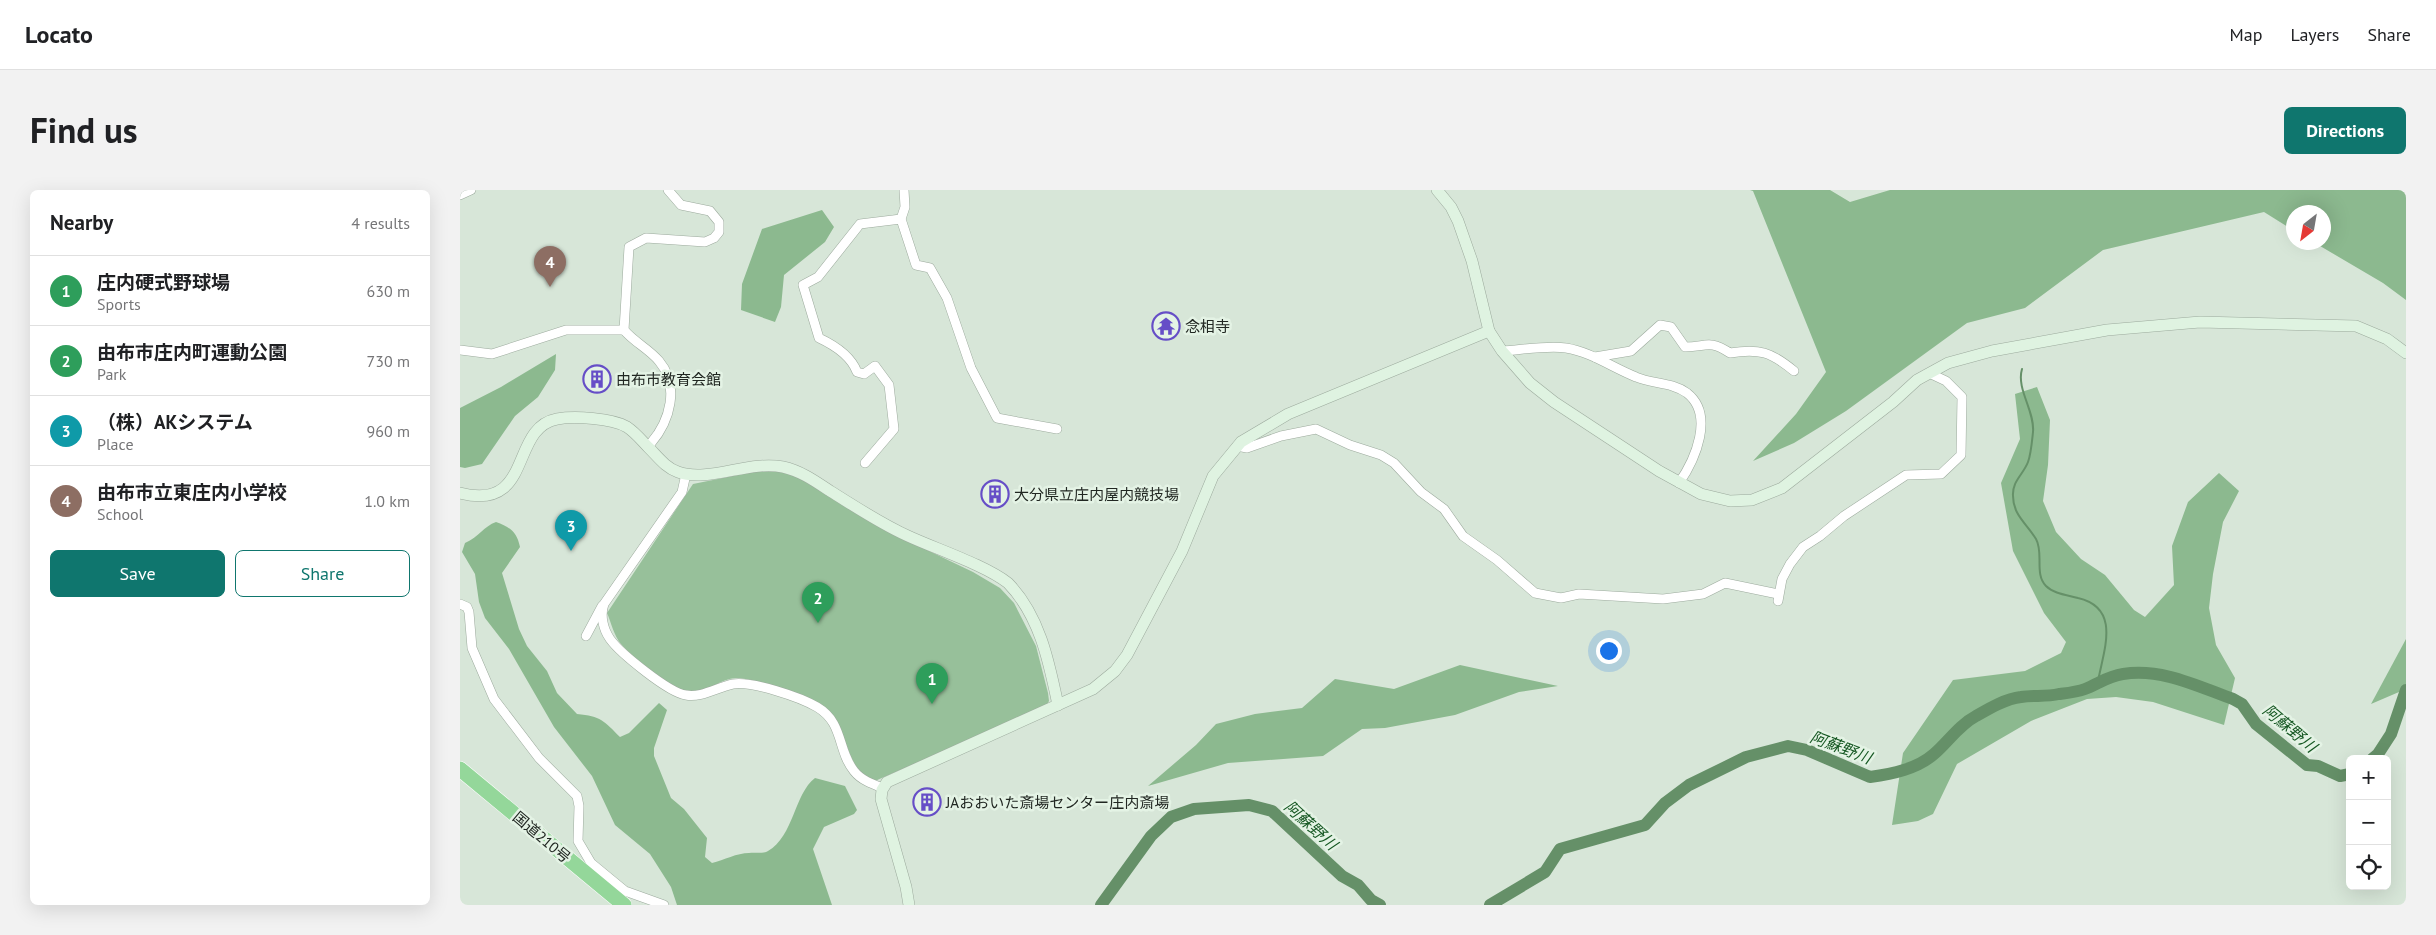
<!DOCTYPE html>
<html lang="en">
<head>
<meta charset="utf-8">
<style>
	body { margin:0; font-family:"PT Sans","Noto Sans JP",sans-serif; background:#f2f2f2; color:#202124 }
	.controls { position:absolute; right:15px; bottom:15px; display:grid; overflow:hidden; border-radius:8px; box-shadow:0 5px 20px #0002 }
	.controls button { width:45px; height:45px; display:grid; place-items:center; padding:0; border:0; border-bottom:1px solid #e0e0e0; background:#fff; color:#202124; font:25px sans-serif }
	.compass { position:absolute; left:1826px; top:15px; width:45px; height:45px; border-radius:50%; background:#fff; box-shadow:0 5px 20px #0002; rotate:211deg }
	.you { position:absolute; left:1148px; top:460px; width:18px; height:18px; margin:-12px; border:4px solid #fff; border-radius:50%; background:#1a73e8; box-shadow:0 0 0 8px #1a73e833 }
	.badge { display:grid; place-items:center; width:32px; height:32px; border-radius:50%; background:#0f766e; color:#fff; font-size:16px; font-weight:700 }
	.pin { position:absolute; translate:-50% -41px; filter:drop-shadow(0 1px 2px #0008) }
	.pin::after { content:''; position:absolute; top:26px; width:18px; height:15px; background:inherit; clip-path:polygon(0 0,100% 0,50% 100%) }
	.list { margin:0; padding:0; list-style:none }
	h2 { display:flex; justify-content:space-between; align-items:center; height:65px; margin:0; padding:0 20px; font-size:21px }
	h2 small { font-size:16px; font-weight:400; color:#757577 }
	.list li { display:grid; grid-template-columns:32px 1fr auto; gap:15px; align-items:center; box-sizing:border-box; height:70px; padding:0 20px; border-top:1px solid #e0e0e0 }
	.list b { display:block; font-size:19px; white-space:nowrap }
	.list p { margin:0; font-size:16px; white-space:nowrap; color:#757577 }
	.list em { font-size:16px; font-style:normal; color:#757577 }
	.actions { display:flex; gap:10px; padding:15px 20px }
	.actions a { flex:1; padding:11px 0; border:1px solid #0f766e; border-radius:8px; text-align:center; font-size:18px; color:#0f766e }
	.actions .main { background:#0f766e; color:#fff }
	.icon { flex:none; width:28px; height:28px; fill:none; stroke:currentColor; stroke-width:2; stroke-linecap:round; stroke-linejoin:round }
	.map { position:relative; flex:none; width:1946px; height:715px; overflow:hidden; border-radius:8px }
	header { display:flex; align-items:center; gap:30px; box-sizing:border-box; height:70px; padding:0 25px; background:#fff; border-bottom:1px solid #e0e0e0 }
	header strong { font-size:24px }
	nav { display:flex; gap:28px; margin-inline-start:auto; font-size:18px }
	.intro { display:flex; align-items:center; justify-content:space-between; box-sizing:border-box; height:120px; padding:0 30px }
	h1 { margin:0; font-size:35px }
	.button { padding:12px 22px; border-radius:8px; background:#0f766e; color:#fff; font-size:18px; font-weight:700 }
	main { display:flex; gap:30px; padding:0 30px }
	aside { flex:1; background:#fff; border-radius:8px; box-shadow:0 5px 20px #0002 }
	.map>svg:first-child { display:block }
	.green { fill:#97c09a }
	.forest { fill:#8cb98f }
	.lines { fill:none; stroke-linecap:round; stroke-linejoin:round }
	.stream { stroke:#659068; stroke-width:2 }
	.river { stroke:#659068; stroke-width:12 }
	.street-casing { stroke:#9caa9d; stroke-width:10 }
	.secondary-casing { stroke:#9caa9d; stroke-width:12 }
	.highway-casing { stroke:#fff; stroke-width:16 }
	.street { stroke:#fff; stroke-width:9 }
	.secondary { stroke:#dff3e1; stroke-width:11 }
	.highway { stroke:#94d79a; stroke-width:15 }
	.labels { text-anchor:middle; dominant-baseline:central; stroke-width:5; stroke-linejoin:round; paint-order:stroke }
	.poi-label { font-size:15px; fill:#212722; stroke:#e4f3e5; text-anchor:start }
	.street-label { font-size:15px; fill:#212722; stroke:#e4f3e5 }
	.water-label { font-size:16px; font-style:italic; fill:#165823; stroke:#e4f3e5 }
</style>
</head>
<body>
<header>
<strong>Locato</strong>
<nav><a>Map</a><a>Layers</a><a>Share</a></nav>
</header>
<div class="intro"><h1>Find us</h1><a class="button">Directions</a></div>
<main>
<aside>
<h2>Nearby<small>4 results</small></h2>
<ul class="list">
<li><span class="badge" style="background:#2e9e5b">1</span><div><b>庄内硬式野球場</b><p>Sports</p></div><em>630 m</em></li>
<li><span class="badge" style="background:#2e9e5b">2</span><div><b>由布市庄内町運動公園</b><p>Park</p></div><em>730 m</em></li>
<li><span class="badge" style="background:#0f9aa8">3</span><div><b>（株）AKシステム</b><p>Place</p></div><em>960 m</em></li>
<li><span class="badge" style="background:#8d6e63">4</span><div><b>由布市立東庄内小学校</b><p>School</p></div><em>1.0 km</em></li>
</ul>
<div class="actions"><a class="main">Save</a><a>Share</a></div>
</aside>
<div class="map">
<svg width="1946" height="715" viewBox="0 0 1946 715">
	<rect width="100%" height="100%" fill="#d7e6d8"/>
	<!-- green -->
	<path class="green" d="M 308,279 L 331,283 L 421,338 L 513,382 L 540,398 L 554,413 L 576,456 L 588,503 L 589,511 L 586,516 L 415,591 C 378,577 395,530 352,511 C 338,504 290,487 276,488 C 261,489 250,500 236,502 C 215,505 174,469 161,454 C 154,446 151,432 147,423 L 233,294 Z"/>
	<!-- forest -->
	<g class="forest">
		<polygon points="1290,0 1370,0 1390,12 1430,0 1946,0 1946,110 1923,93 1855,53 1864,52 1864,22 1834,22 1833,40 1804,22 1643,60 1565,118 1507,133 1386,221 1334,253 1293,271 1336,224 1366,182 1293,1"/>
		<polygon points="362,20 374,37 365,52 324,85 321,117 315,132 281,120 282,94 302,39"/>
		<polygon points="96,164 95,180 78,207 55,226 22,274 5,278 0,277 0,218 41,197"/>
		<polygon points="1577,197 1590,230 1588,275 1583,311 1596,342 1621,369 1645,385 1674,420 1685,427 1714,395 1712,356 1728,312 1759,283 1779,301 1763,332 1753,384 1749,418 1756,455 1775,488 1764,535 1693,512 1656,507 1627,509 1571,531 1497,574 1473,624 1458,631 1432,635 1443,563 1493,490 1565,481 1601,463 1606,452 1584,423 1553,361 1541,293 1560,249 1555,204"/>
		<path d="M 36,332 C 50,337 57,342 60,357 L 42,383 L 59,439 L 67,456 L 87,481 L 97,503 L 117,524 C 141,526 144,531 160,547 L 169,543 L 199,513 L 207,520 L 194,558 L 194,566 L 211,608 L 224,619 L 247,648 L 245,667 L 252,673 C 264,670 277,663 289,663 C 295,662 303,664 308,661 C 334,646 334,604 355,588 L 385,596 L 397,620 L 394,624 L 364,637 L 353,659 L 372,715 L 217,715 L 211,697 L 190,664 L 155,635 L 132,586 L 94,537 L 49,459 L 25,428 L 19,412 L 15,384 L 2,362 L 5,353 C 19,347 24,336 36,332 Z"/>
		<polygon points="1946,449 1946,499 1911,514"/>
		<polygon points="1000,475 1098,496 1059,502 995,525 925,538 902,539 863,566 768,573 688,596 736,555 756,534 795,524 842,518 875,489 934,499"/>
	</g>
	<g class="lines">
		<!-- stream -->
		<path class="stream" d="M 1562,179 C 1556,199 1575,221 1573,242 C 1572,251 1571,264 1568,272 C 1563,285 1552,291 1553,306 C 1553,325 1567,334 1576,349 C 1584,363 1574,384 1586,396 C 1594,404 1608,405 1618,408 C 1661,418 1644,459 1638,491"/>
		<!-- river -->
		<g class="river">
			<polyline points="1912,569 1918,564 1931,544 1946,500"/>
			<polyline points="641,715 691,646 711,627 734,619 789,615 812,621 882,686 898,695 911,710 920,715"/>
			<path d="M 1030,715 L 1085,682 L 1100,659 L 1185,635 L 1205,613 L 1229,595 L 1286,567 L 1328,556 L 1347,560 L 1410,587 C 1432,584 1457,579 1474,564 C 1488,552 1499,535 1516,526 C 1530,518 1545,509 1561,507 C 1574,505 1586,507 1599,504 C 1607,503 1617,502 1625,499 C 1638,494 1648,486 1663,484 C 1702,478 1737,496 1773,509 L 1782,514 L 1796,534 L 1847,575 L 1858,576 L 1880,586 L 1890,584"/>
		</g>
		<!-- street casing -->
		<g class="street-casing">
			<g id="street">
				<polyline points="444,0 445,17 441,29 456,75 470,78 487,108 511,178 537,228 597,239"/>
				<polyline points="0,5 11,0"/>
				<polyline points="0,160 32,164 106,140 164,140"/>
				<path d="M 1042,161 C 1061,160 1088,155 1106,158 C 1131,162 1153,178 1176,187 C 1192,194 1212,192 1227,203 C 1255,225 1235,270 1219,293"/>
				<path d="M 1135,167 L 1171,161 L 1200,135 L 1211,137 L 1225,157 C 1247,157 1248,149 1270,163 C 1299,158 1311,162 1334,181"/>
				<path d="M 191,253 C 210,231 220,196 199,171 C 189,159 174,152 164,140 L 169,57 L 186,48 L 245,52 L 254,48 L 259,42 L 259,32 L 250,21 L 221,15 L 208,0"/>
				<polyline points="777,256 787,258 821,246 856,239 890,255 921,265 934,273 961,302 984,319 1003,346 1037,370 1075,403 1101,408 1119,404 1203,409 1243,404 1265,393 1318,404"/>
				<path d="M 405,273 L 434,239 L 429,195 L 415,176 L 404,184 L 397,182 C 391,166 374,155 359,148 L 343,95 L 358,87 L 400,34 L 441,29"/>
				<path d="M 226,284 L 222,302 L 144,414 C 140,425 143,439 150,449 C 160,463 209,503 226,505 C 241,508 258,497 273,494 C 292,491 340,507 357,517 C 384,533 377,560 394,581 C 401,590 412,594 423,598"/>
				<polyline points="1318,411 1322,389 1330,374 1343,357 1360,346 1384,326 1446,285 1481,284 1501,265 1502,207 1486,191 1469,183"/>
				<polyline points="0,414 7,417 9,422 12,458 34,509 79,568 117,606 119,616 118,651 131,673 165,701 204,715"/>
				<polyline points="126,446 142,416"/>
			</g>
		</g>
		<!-- secondary casing -->
		<g class="secondary-casing">
			<g id="secondary">
				<polyline points="977,0 991,17 998,31 1012,71 1029,141 1042,161 1070,193 1094,212 1199,281 1241,304 1270,311 1292,310 1322,298 1433,212 1457,190 1488,173 1532,161 1647,140 1740,132 1896,136 1927,149 1946,163"/>
				<path d="M 0,303 C 74,322 49,238 97,229 C 114,226 152,228 167,237 C 176,243 182,251 189,258 C 198,267 206,278 218,282 C 249,293 289,270 323,277 C 341,281 355,291 370,301 C 396,317 421,334 448,346 C 476,359 525,375 548,393 C 580,426 589,472 598,515"/>
				<polyline points="449,715 446,697 421,609 422,600 427,592 633,499 655,481 667,465 722,361 753,286 781,252 828,224 1029,141"/>
			</g>
		</g>
		<!-- highway casing -->
		<g class="highway-casing">
			<polyline id="highway" points="0,579 164,715"/>
		</g>
		<!-- street -->
		<use href="#street" class="street"/>
		<!-- secondary -->
		<use href="#secondary" class="secondary"/>
		<!-- highway -->
		<use href="#highway" class="highway"/>
	</g>
	<!-- icons -->
	<defs>
		<g id="temple-ring" transform="scale(1.4375)"><circle r="9.5" fill="#e4f3e5" stroke="#664ec7" stroke-width="1.5"/><path d="M0-6L5-2H3V0L6.5 2.5H4V6H1.5V3h-3V6H-4V2.5H-6.5L-3 0V-2H-5Z" fill="#664ec7"/></g>
		<g id="building-ring" transform="scale(1.4375)"><circle r="9.5" fill="#e4f3e5" stroke="#664ec7" stroke-width="1.5"/><path d="M-4-6H4V6H1V3H-1V6H-4ZM-2.5-4.3h1.7v1.8h-1.7ZM.8-4.3h1.7v1.8H.8ZM-2.5-1h1.7V.8h-1.7ZM.8-1h1.7V.8H.8Z" fill="#664ec7"/></g>
	</defs>
	<g fill-rule="evenodd">
		<use href="#temple-ring" x="706" y="136"/>
		<use href="#building-ring" x="137" y="189"/>
		<use href="#building-ring" x="535" y="304"/>
		<use href="#building-ring" x="467" y="612"/>
	</g>
	<g class="labels">
		<!-- poi labels -->
		<g class="poi-label">
			<text x="725" y="136">念相寺</text>
			<text x="156" y="189">由布市教育会館</text>
			<text x="554" y="304">大分県立庄内屋内競技場</text>
			<text x="486" y="612">JAおおいた斎場センター庄内斎場</text>
		</g>
		<!-- street labels -->
		<g class="street-label">
			<text transform="translate(82 647) rotate(40)">国道210号</text>
		</g>
		<!-- water labels -->
		<g class="water-label">
			<text transform="translate(1830 538) rotate(40)">阿蘇野川</text>
			<text transform="translate(1381 557) rotate(21)">阿蘇野川</text>
			<text transform="translate(851 635) rotate(42)">阿蘇野川</text>
		</g>
	</g>
</svg>
<div class="controls">
<button>+</button>
<button>−</button>
<button><svg class="icon" aria-label="locate" viewBox="0 0 24 24"><circle cx="12" cy="12" r="6"/><path d="M12 2v4M12 18v4M2 12h4M18 12h4"/></svg></button>
</div>
<svg class="compass" viewBox="-18 -18 36 36"><path d="M0-13l5 13h-10z" fill="#e53935"/><path d="M0 13l5-13h-10z" fill="#757577"/></svg>
<div class="you"></div>
<div class="pin badge" style="left:472px;top:514px;background:#2e9e5b">1</div>
<div class="pin badge" style="left:358px;top:433px;background:#2e9e5b">2</div>
<div class="pin badge" style="left:111px;top:361px;background:#0f9aa8">3</div>
<div class="pin badge" style="left:90px;top:97px;background:#8d6e63">4</div>
</div>
</main>
</body>
</html>
